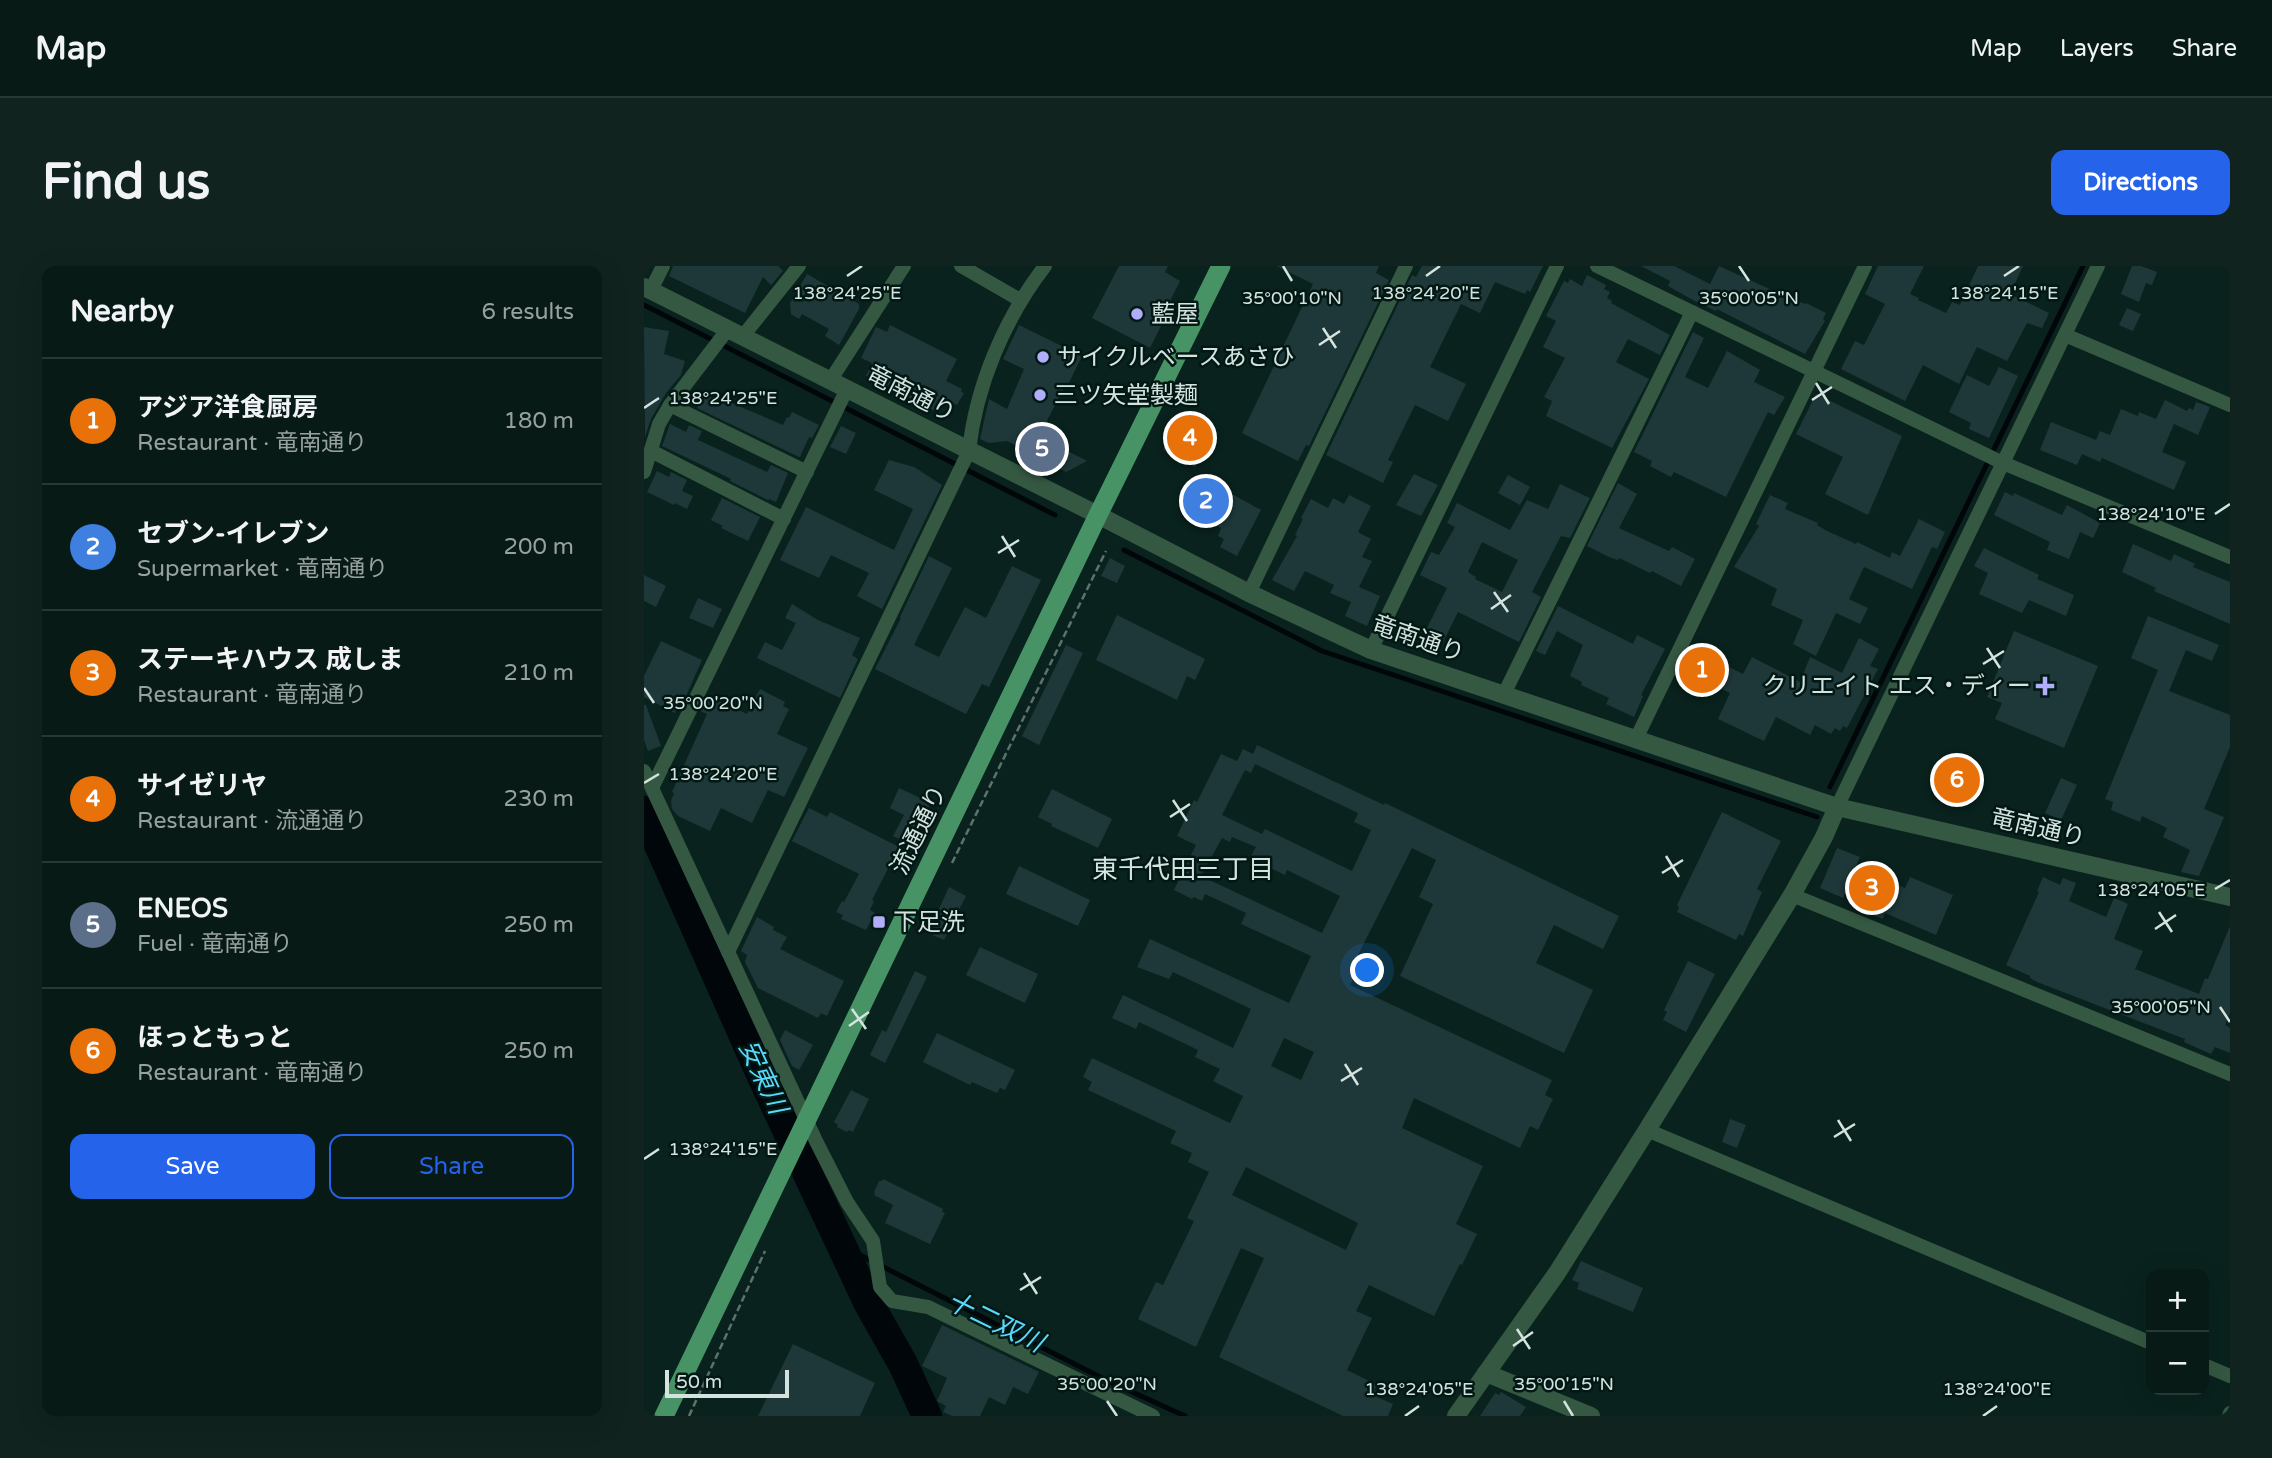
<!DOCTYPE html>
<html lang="en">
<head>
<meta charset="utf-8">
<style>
	body { margin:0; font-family:"Varela Round","Noto Sans JP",sans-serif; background:#10231f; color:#f1f3f6 }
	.controls { position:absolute; right:21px; bottom:21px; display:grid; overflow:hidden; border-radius:14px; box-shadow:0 7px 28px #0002 }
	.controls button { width:63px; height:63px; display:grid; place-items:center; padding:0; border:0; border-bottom:2px solid #283835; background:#071a16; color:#f1f3f6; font:35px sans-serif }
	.scale { position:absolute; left:21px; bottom:18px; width:124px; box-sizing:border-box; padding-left:7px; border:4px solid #d5e3df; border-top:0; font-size:19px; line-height:24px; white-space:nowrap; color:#d5e3df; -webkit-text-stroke:5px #021814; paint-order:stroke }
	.you { position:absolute; left:724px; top:705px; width:24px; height:24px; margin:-18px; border:5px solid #fff; border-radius:50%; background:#1a73e8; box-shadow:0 0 0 10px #1a73e833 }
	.badge { display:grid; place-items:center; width:46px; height:46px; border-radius:50%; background:#2563eb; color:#fff; font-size:23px; font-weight:700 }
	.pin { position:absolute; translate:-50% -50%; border:4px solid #fff; box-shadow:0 2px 7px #0006 }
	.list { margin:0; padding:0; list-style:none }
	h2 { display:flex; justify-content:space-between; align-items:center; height:91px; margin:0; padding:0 28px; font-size:30px }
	h2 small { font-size:23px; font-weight:400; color:#98a1a1 }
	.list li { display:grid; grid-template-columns:46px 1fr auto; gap:21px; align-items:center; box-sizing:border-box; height:126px; padding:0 28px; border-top:2px solid #283835 }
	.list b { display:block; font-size:26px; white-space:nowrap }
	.list p { margin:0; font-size:23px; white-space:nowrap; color:#98a1a1 }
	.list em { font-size:23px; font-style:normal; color:#98a1a1 }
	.actions { display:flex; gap:14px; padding:21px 28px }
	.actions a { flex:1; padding:16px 0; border:2px solid #2563eb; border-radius:14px; text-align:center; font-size:24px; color:#2563eb }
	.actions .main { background:#2563eb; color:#fff }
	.map { position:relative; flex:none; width:1586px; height:1150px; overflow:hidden; border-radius:14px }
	header { display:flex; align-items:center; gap:42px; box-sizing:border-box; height:98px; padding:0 35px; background:#071a16; border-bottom:2px solid #283835 }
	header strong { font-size:33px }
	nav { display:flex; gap:38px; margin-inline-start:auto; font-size:24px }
	.intro { display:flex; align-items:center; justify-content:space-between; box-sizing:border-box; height:168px; padding:0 42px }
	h1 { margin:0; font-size:49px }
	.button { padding:18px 32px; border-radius:14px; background:#2563eb; color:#fff; font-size:24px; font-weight:700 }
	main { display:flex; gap:42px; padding:0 42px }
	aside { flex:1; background:#071a16; border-radius:14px; box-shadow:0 7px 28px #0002 }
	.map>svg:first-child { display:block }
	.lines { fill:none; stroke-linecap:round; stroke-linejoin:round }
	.stream { stroke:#00060a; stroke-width:5 }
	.river { stroke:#00060a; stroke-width:30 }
	.building { fill:#1e3839; fill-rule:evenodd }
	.path { stroke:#5d726d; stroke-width:2.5; stroke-dasharray:7 3.5; stroke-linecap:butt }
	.minor { stroke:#355842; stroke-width:14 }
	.tertiary { stroke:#355842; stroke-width:18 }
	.primary { stroke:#479366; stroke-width:19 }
	.ticks { fill:none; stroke:#d5e3df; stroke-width:2.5 }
	.poi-dot { fill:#b0aefa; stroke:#021814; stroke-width:2.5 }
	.labels { text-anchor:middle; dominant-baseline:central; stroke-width:5; stroke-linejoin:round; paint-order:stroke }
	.poi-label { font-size:24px; fill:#d5e3df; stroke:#021814; text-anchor:start }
	.street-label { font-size:24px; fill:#d5e3df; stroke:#021814 }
	.neighbourhood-label { font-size:26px; fill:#d5e3df; stroke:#021814 }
	.water-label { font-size:26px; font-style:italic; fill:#5ad8fc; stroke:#021814 }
	.ticks-label { font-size:18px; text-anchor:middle; fill:#d5e3df; stroke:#021814; stroke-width:5; stroke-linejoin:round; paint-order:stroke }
</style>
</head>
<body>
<header>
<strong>Map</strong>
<nav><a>Map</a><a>Layers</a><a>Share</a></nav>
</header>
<div class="intro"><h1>Find us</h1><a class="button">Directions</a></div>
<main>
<aside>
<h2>Nearby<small>6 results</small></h2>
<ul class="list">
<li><span class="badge" style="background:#e8710a">1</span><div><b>アジア洋食厨房</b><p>Restaurant · 竜南通り</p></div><em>180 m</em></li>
<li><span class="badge" style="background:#3f7fe0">2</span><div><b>セブン-イレブン</b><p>Supermarket · 竜南通り</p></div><em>200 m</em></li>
<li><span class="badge" style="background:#e8710a">3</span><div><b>ステーキハウス 成しま</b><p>Restaurant · 竜南通り</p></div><em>210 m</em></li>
<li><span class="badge" style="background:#e8710a">4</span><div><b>サイゼリヤ</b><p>Restaurant · 流通通り</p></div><em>230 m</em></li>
<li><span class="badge" style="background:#5c6f8a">5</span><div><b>ENEOS</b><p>Fuel · 竜南通り</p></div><em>250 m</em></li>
<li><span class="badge" style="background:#e8710a">6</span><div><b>ほっともっと</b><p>Restaurant · 竜南通り</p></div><em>250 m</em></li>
</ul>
<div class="actions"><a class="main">Save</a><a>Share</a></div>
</aside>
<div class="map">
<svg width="1586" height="1150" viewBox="0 0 1586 1150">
	<rect width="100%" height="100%" fill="#09221d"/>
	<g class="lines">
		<!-- stream -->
		<g class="stream">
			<polyline points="0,39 411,249"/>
			<polyline points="480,284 678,385 1173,551"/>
			<polyline points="1186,521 1439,0"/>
			<polyline points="198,980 462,1114 541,1150"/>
		</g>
		<!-- river -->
		<polyline class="river" points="0,545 115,804 225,1038 259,1098 283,1150"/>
	</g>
	<!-- building -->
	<g class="building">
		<polygon points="29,0 134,0 139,5 127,19 119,11 101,47 25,10"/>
		<polygon points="475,0 524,0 521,6 536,15 526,35 529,36 506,82 448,52"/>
		<polygon points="633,0 735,0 732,7 745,14 665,180 662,179 654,195 598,167 669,18"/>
		<polygon points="778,0 899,0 886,26 883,24 881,28 851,16 836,47 817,38 786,101 822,118 804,155 771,139 744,194 749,196 739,217 682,189 768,9 772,11"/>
		<polygon points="997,0 1030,0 1066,18 1075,0 1139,29 1161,38 1162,37 1182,47 1179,53 1181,55 1161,88 1073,43 1072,45 1056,38 1024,20 1026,15"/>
		<polygon points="1234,0 1280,0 1266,28 1275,32 1274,34 1302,47 1308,36 1316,39 1334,0 1379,0 1366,28 1405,47 1398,62 1383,57 1363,95 1333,81 1315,118 1279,99 1261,135 1197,103 1211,75 1220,79 1241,38 1221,28"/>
		<polygon points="1488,0 1497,0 1513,6 1508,19 1502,17 1495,36 1477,28"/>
		<polygon points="163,8 215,38 215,43 195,79 181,70 185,63 158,48 155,53 147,48 146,37"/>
		<polygon points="943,9 962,19 960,23 966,26 963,32 968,35 967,37 1026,69 1016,89 984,73 972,96 1005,113 968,182 902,150 908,135 900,131 921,92 899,81 912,55 902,50 920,15 924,17 926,13 938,20"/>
		<polygon points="1483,42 1497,48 1489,65 1475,59"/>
		<polygon points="246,59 313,93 302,115 318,123 317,126 320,127 313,139 302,134 295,147 222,110 228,97 217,92 232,61 243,66"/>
		<polygon points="375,59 438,90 422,123 420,122 395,170 443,195 422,206 363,175 345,177 336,173 345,133 363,143 380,103 359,93"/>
		<polygon points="0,61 25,65 20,88 41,95 37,109 22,127 7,153 1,171"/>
		<polygon points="1049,66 1060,72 1041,111 1064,122 1083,85 1116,104 1110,116 1141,131 1130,149 1124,146 1082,231 1030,206 1027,211 1006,200 1008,195 990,186"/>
		<polygon points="1355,101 1374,110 1345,172 1325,163 1327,157 1305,146 1323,109 1345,120"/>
		<polygon points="60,128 81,138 83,135 139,159 143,151 145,152 148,146 175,159 168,172 165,171 156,191 153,190 53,142"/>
		<polygon points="1172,128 1258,170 1224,249 1181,228 1199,191 1152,168"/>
		<polygon points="1521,134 1543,145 1545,142 1549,144 1552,136 1566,141 1554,169 1530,158 1518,186 1542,196 1530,224 1458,192 1456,196 1438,188 1433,199 1396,184 1407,156 1452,174 1456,165 1466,169 1477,143 1494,150 1495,146 1512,153"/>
		<polygon points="539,146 571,163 551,201 519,184"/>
		<polygon points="26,158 42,166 45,159 58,165 54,174 123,206 127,199 144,207 132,236 125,233 124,234 86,215 87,213 81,210 18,180"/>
		<polygon points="197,160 212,167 202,188 186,181"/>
		<polygon points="245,194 270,201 298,219 238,343 213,330 225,307 187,289 175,312 136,294 162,241 250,284 269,243 230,224"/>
		<polygon points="13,205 25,211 27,206 43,214 38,225 49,230 43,243 31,237 30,239 3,226"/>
		<polygon points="770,208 794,219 777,250 752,239"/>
		<polygon points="864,209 886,221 876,239 854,227"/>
		<polygon points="557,211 617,244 593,290 576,281 580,273 574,270 577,262 541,244"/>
		<polygon points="974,217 993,228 975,262 1025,285 1028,281 1051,293 1037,320 1008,305 1006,307 975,292 974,294 965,291 943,280"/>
		<path d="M 916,218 L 946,232 L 926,272 L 917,270 L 888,326 L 897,331 L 875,376 L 814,346 L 796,382 L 778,372 L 803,322 L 776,309 L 787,286 L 795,289 L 811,261 L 803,257 L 813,237 L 866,264 L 883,234 L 904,243 ZM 838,276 L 874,294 L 858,326 L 831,313 L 832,311 L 824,306 Z"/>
		<polygon points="1361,226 1369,230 1370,227 1418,249 1423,239 1456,257 1449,272 1436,266 1425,293 1403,284 1406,276 1350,249"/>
		<polygon points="705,229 727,240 714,266 727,273 718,291 728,295 715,321 736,330 723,360 701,350 707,336 686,327 690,319 661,305 650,325 628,314 653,270 651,269 659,253 657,252 667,233 684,242 689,232 700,238"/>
		<polygon points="1126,229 1144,237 1141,243 1174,257 1173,259 1183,265 1212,278 1213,276 1246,292 1248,286 1256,290 1275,253 1301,266 1293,283 1288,281 1268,323 1220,301 1205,333 1224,342 1216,358 1192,347 1172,390 1149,378 1159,354 1127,339 1133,323 1090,301 1115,260 1112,258"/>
		<polygon points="78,232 116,251 104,275 77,262 79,260 67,254"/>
		<polygon points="1489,278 1527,295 1530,288 1551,298 1549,301 1586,316 1586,358 1510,325 1512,322 1478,306"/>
		<polygon points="1340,282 1395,309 1393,313 1430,329 1422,350 1385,334 1378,347 1335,328 1344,307 1330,300"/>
		<polygon points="285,290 308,302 270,379 295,391 321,341 342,352 368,300 397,314 345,421 338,418 322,448 231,403 257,352 256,351"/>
		<polygon points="466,292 481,300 473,317 457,310"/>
		<polygon points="0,309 22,320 12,341 0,335"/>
		<polygon points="54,332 78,343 69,362 45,352"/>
		<polygon points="148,338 174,354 216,372 208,389 214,393 196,432 113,392 121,376 138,384 152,357 141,352"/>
		<polygon points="914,340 989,378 993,369 1021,383 997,429 999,430 990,451 962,438 965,432 937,419 938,416 926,410 939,379 913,365 901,389 892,385"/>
		<polygon points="473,349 561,393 551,414 543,410 533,434 452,394"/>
		<polygon points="1504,350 1575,379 1568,395 1542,384 1525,425 1586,449 1586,481 1560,543 1580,551 1555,610 1537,606 1546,584 1519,571 1523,562 1498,550 1496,556 1467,544 1469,536 1461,533 1514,404 1487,392"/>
		<polygon points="1370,365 1454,400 1420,482 1351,453 1358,437 1343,431"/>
		<polygon points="1215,372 1235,383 1226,400 1234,403 1203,462 1199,460 1196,465 1191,462 1187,468 1171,459 1166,469 1132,451 1120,475 1074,453 1086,427 1041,405 1051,384 1099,408 1108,391 1156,416 1166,391 1198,407"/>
		<polygon points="17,375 58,394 39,437 36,436 31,447 0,431 0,410"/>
		<polygon points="422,379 439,387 395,479 378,470"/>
		<polygon points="116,423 141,436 139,440 145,443 133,468 164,482 140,531 124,524 108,557 77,542 66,565 34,550 28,543 27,535 30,527 28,526 63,448 56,445 64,430 103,448"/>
		<polygon points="0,439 2,439 17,480 4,485 0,474"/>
		<path d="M 613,479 L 740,539 L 741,537 L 975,650 L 959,683 L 910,659 L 892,697 L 949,724 L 920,787 L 756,710 L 789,638 L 775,631 L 792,594 L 768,582 L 713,691 L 718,694 L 706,719 L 908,814 L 901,829 L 909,833 L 894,864 L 886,860 L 876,882 L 770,832 L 758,862 L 839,900 L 812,958 L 833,968 L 818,999 L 816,998 L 790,1050 L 725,1019 L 712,1045 L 728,1052 L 703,1104 L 733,1119 L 730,1124 L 735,1127 L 733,1131 L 749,1138 L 744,1150 L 699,1150 L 575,1091 L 620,992 L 597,982 L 552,1081 L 494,1053 L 512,1016 L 519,1019 L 550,955 L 543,952 L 565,906 L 544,896 L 548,887 L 526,877 L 532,865 L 444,824 L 448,816 L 439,811 L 448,792 L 586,857 L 599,830 L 569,815 L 576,803 L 551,791 L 554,784 L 495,756 L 492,763 L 468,752 L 479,729 L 589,782 L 607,743 L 529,706 L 525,713 L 493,701 L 506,673 L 645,737 L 667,690 L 597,658 L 602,647 L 561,628 L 558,635 L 550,631 L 548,633 L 530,624 L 552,579 L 533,570 L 550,534 L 553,536 L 577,488 L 593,495 L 599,483 L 609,488 ZM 611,498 L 714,547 L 710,556 L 727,564 L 708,605 L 621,563 L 618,568 L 578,549 L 601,504 L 607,507 ZM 588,571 L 612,581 L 606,592 L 641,609 L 643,604 L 696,630 L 678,667 L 557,610 L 578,572 L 586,576 ZM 640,772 L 670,786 L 657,814 L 627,800 ZM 602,901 L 714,957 L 702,984 L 588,929 Z"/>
		<polygon points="1314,495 1327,501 1315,532 1301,526"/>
		<polygon points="1417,512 1433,519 1417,554 1401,547"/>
		<polygon points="255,522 287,537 266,578 249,570 260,549 246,542"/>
		<polygon points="408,523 468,553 454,582 407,560 408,558 394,551"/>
		<polygon points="165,542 183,551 186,546 255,581 228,634 230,635 226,644 231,647 222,664 197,653 199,649 192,646 198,635 200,636 215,608 148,575"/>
		<polygon points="1078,546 1137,575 1113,623 1118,626 1099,670 1095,668 1092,674 1033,646 1035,641 1033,639"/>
		<polygon points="1193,582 1216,591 1209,608 1236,604 1240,613 1261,622 1266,611 1309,629 1292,669 1241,647 1239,653 1224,647 1227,639 1201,627 1199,632 1176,622"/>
		<polygon points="375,600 446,634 434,660 362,628"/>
		<polygon points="1399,611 1416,619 1419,612 1432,617 1425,635 1462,651 1470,632 1484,638 1470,673 1499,685 1491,703 1555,728 1561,712 1564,713 1586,660 1586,747 1581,759 1586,762 1586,787 1571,781 1567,788 1540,776 1541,773 1393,716 1386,712 1386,710 1362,699 1395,626 1393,625"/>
		<polygon points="305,621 322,630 300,674 284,667"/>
		<polygon points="113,651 130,661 129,664 143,671 136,683 200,715 183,750 177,747 174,752 114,722 101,696 103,689 97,685"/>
		<polygon points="336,681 394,708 381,737 322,709"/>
		<polygon points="1044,695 1071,708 1042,766 1019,754 1023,746 1020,744"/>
		<polygon points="271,705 283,711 241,797 226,789 238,764 242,766"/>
		<polygon points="141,764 169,779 155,804 148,800 136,774"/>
		<polygon points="293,767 371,804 361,824 356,822 353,827 328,816 326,819 279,796"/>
		<polygon points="207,824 225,833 209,866 205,864 203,866 193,861 194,859 190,856"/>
		<polygon points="1086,853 1102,859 1093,882 1078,876"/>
		<polygon points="239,913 299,943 298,946 301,947 286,978 241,957 249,939 230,929 231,927 230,926 235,915 238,915"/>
		<polygon points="937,995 999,1022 989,1046 933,1023 935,1017 928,1014"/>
		<polygon points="298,1059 395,1106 384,1128 369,1121 361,1139 345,1131 336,1150 308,1150 299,1146 302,1140 293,1135 303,1112 278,1100"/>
		<polygon points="149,1078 231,1117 216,1150 114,1150"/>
		<polygon points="857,1126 882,1141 876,1150 836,1150 851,1127 855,1129"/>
	</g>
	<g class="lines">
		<!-- path -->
		<g class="path">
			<polyline points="308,597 462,285"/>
			<polyline points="45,1150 121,985"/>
		</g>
		<!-- minor -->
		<g class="minor">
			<polyline points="317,0 376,34"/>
			<polyline points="953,0 1359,197 1586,291"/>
			<polyline points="7,24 19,0"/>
			<polyline points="1421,69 1586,139"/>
			<polyline points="99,70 155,0"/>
			<polyline points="186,115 260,0"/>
			<polyline points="26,139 163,206"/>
			<polyline points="7,185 140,253"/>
			<polyline points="0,206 15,158 26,139 84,63"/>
			<polyline points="605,327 762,0"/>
			<polyline points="727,384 913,0"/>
			<polyline points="860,428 1048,46"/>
			<polyline points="992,473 1221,0"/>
			<polyline points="0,505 172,875 203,936 229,975 236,1021 248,1035 284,1041 509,1150"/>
			<polyline points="8,522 203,123"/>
			<polyline points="1193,541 1454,0"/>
			<polyline points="1148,629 1586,808"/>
			<path d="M 84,686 L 325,185 C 332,119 361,52 401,0"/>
			<polyline points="1003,864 1507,1077"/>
			<polyline points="1560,1099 1586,1110"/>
			<polyline points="1585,1150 1586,1147"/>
		</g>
		<!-- tertiary -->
		<g class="tertiary">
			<polyline points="0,21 454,249 605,327 727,384 1193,541 1586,631"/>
			<polyline points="842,1107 947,1150"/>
			<polyline points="812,1150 913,1007 1003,864 1148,629 1180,571 1193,541"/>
		</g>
		<!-- primary -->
		<polyline class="primary" points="20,1150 454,249 577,0"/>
	</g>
	<!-- ticks -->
	<path class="ticks" d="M 639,0 L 648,15M 1095,0 L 1105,15M 203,10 L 218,0M 782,10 L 796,0M 1360,10 L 1375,0M 679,62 L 692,82M 675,79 L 696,65M 1172,117 L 1185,138M 1168,134 L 1188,121M 0,142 L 15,132M 1571,248 L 1586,238M 358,270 L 371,291M 354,287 L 375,274M 850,326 L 864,346M 847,343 L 867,329M 1343,382 L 1356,402M 1339,398 L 1360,385M 0,422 L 10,437M 0,517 L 15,508M 529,534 L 543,555M 526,551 L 546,538M 1022,590 L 1035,611M 1018,607 L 1039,594M 1571,623 L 1586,614M 1515,646 L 1528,666M 1511,663 L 1532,649M 1576,741 L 1586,756M 208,743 L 222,763M 205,760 L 225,746M 701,798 L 714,819M 697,815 L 718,802M 1194,854 L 1207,875M 1190,871 L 1211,858M 0,893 L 15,883M 380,1007 L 393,1028M 376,1024 L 397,1011M 873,1063 L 886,1083M 869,1080 L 889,1066M 463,1135 L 473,1150M 920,1135 L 929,1150M 761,1150 L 775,1140M 1339,1150 L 1353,1140"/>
	<!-- markers -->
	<g class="poi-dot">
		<circle cx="493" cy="48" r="7"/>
		<circle cx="399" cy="91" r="7"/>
		<circle cx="396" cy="129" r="7"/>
		<path d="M1397.5 409.5h7v7h7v7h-7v7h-7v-7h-7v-7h7z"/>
		<rect x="228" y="649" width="14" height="14" rx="3.5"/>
	</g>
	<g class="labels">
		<!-- poi labels -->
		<g class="poi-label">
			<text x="507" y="48">藍屋</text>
			<text x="413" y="91">サイクルベースあさひ</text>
			<text x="410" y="129">三ツ矢堂製麺</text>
			<text x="1387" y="420" text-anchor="end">クリエイト エス・ディー</text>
			<text x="249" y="656">下足洗</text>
		</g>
		<!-- street labels -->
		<g class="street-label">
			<text transform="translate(267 128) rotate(27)">竜南通り</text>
			<text transform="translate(774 373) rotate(19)">竜南通り</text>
			<text transform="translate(1394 562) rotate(13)">竜南通り</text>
			<text transform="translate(275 564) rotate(-64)">流通通り</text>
		</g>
		<!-- neighbourhood labels -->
		<g class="neighbourhood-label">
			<text x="539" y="603">東千代田三丁目</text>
		</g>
		<!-- water labels -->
		<g class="water-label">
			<text transform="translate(119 811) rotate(65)">安東川</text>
			<text transform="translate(351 1056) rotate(26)">十二双川</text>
		</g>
	</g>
	<g class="ticks-label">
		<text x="203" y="33">138°24'25"E</text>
		<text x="782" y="33">138°24'20"E</text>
		<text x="1360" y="33">138°24'15"E</text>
		<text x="648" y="38">35°00'10"N</text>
		<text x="1105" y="38">35°00'05"N</text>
		<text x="79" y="138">138°24'25"E</text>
		<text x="1507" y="254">138°24'10"E</text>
		<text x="69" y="443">35°00'20"N</text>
		<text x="79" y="514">138°24'20"E</text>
		<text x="1507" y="630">138°24'05"E</text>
		<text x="1517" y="747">35°00'05"N</text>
		<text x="79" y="889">138°24'15"E</text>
		<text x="463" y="1124">35°00'20"N</text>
		<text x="920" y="1124">35°00'15"N</text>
		<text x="775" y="1129">138°24'05"E</text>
		<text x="1353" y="1129">138°24'00"E</text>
	</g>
</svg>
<div class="controls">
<button>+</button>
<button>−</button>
</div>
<div class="scale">50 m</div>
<div class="you"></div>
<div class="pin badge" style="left:1058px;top:404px;background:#e8710a">1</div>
<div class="pin badge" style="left:562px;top:235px;background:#3f7fe0">2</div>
<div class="pin badge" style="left:1228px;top:622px;background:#e8710a">3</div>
<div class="pin badge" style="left:546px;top:172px;background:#e8710a">4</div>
<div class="pin badge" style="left:398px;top:183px;background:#5c6f8a">5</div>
<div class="pin badge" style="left:1313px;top:514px;background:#e8710a">6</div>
</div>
</main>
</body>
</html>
